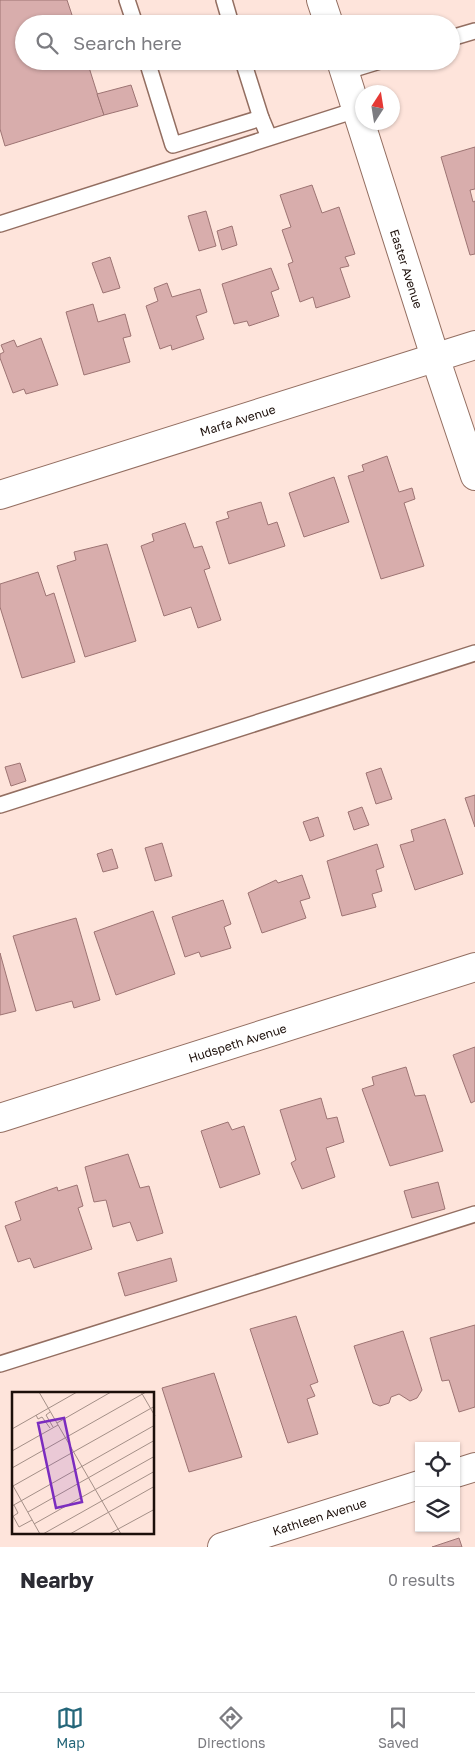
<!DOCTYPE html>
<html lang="en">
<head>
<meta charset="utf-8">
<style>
	body { margin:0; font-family:"Golos Text",sans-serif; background:#f7f7f7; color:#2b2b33 }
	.controls { position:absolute; right:15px; bottom:15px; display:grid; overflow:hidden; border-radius:0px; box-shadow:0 1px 4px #0004 }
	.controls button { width:45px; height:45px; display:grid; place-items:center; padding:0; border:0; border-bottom:1px solid #e1e1e2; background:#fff; color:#2b2b33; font:25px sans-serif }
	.compass { position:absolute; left:355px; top:85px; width:45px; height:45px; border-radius:50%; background:#fff; box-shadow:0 1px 4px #0004; rotate:12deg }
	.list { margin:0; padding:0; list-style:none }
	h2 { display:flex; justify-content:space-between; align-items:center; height:65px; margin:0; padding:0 20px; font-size:21px }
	h2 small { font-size:16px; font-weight:400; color:#7c7c81 }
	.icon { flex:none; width:28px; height:28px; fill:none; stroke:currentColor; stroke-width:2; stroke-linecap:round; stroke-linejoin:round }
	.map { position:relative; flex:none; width:475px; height:1547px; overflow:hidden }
	.search { position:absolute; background:#fff; box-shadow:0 1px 4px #0004; left:15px; right:15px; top:15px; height:55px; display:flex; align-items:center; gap:12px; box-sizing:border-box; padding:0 18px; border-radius:28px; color:#7c7c81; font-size:19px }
	.sheet { height:145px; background:#fff }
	nav { display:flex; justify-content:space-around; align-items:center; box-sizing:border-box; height:70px; border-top:1px solid #e1e1e2; background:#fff; font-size:14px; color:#7c7c81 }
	nav a { display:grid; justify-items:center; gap:2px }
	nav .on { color:#246679 }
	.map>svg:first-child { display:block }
	.building { fill:#d8adac; stroke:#9d7473 }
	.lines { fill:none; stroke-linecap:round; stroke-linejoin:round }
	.service-casing { stroke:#936e61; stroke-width:18 }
	.minor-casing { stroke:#936e61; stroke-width:30 }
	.service { stroke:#fff; stroke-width:15 }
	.minor { stroke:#fff; stroke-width:28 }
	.labels { text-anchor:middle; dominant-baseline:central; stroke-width:5; stroke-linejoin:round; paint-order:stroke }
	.street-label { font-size:12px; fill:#1c0f0a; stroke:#fee4db }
	.inset-road { fill:none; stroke:#a48f87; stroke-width:1 }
	.view { fill:#7b2cbf; fill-opacity:0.15; stroke:#7b2cbf; stroke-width:2.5 }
	.inset-edge { fill:none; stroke:#1c0f0a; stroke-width:2.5 }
</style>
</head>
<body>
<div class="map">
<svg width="475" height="1547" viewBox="0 0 475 1547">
	<rect width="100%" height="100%" fill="#fee4db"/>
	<!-- building -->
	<g class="building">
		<polygon points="0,0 67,0 75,24 24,24 24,61 87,61 104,115 5,146 0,129"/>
		<polygon points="131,85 138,106 104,115 97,94"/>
		<polygon points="475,147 475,189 470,190 473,202 475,201 475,254 470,255 441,157"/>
		<polygon points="312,185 322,213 339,207 355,254 345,257 349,266 340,268 350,297 316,308 313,297 300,302 288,264 293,262 282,230 291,227 280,195"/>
		<polygon points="206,211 216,246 199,251 188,216"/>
		<polygon points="232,226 237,245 222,250 217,231"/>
		<polygon points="110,257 120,288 103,293 92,263"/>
		<polygon points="271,268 279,289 271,292 279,316 249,326 247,321 234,324 222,284"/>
		<polygon points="167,283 172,297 200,289 207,312 196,316 204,339 172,350 171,345 160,349 146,306 158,301 154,288"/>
		<polygon points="93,304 98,322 125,314 131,336 123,338 130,362 84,375 66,312"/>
		<polygon points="41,338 58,385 26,394 24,389 13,393 0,358 0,354 4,352 1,345 14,340 17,347"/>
		<polygon points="387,456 399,492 412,488 415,499 404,503 424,566 381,579 348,476 364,471 362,465"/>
		<polygon points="334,477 349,522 304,537 289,493"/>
		<polygon points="261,502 268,525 277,522 285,546 229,564 216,522 229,518 227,512"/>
		<polygon points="185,523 194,548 202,546 210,568 204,570 221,620 198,628 191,607 164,616 141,546 154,541 152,534"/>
		<polygon points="107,544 136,641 85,657 57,566 76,560 74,552"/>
		<polygon points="38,572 46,596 54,593 75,662 22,678 0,607 0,584"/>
		<polygon points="20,763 26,781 11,786 5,767"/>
		<polygon points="381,768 392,799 376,804 366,773"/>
		<polygon points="475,795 475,827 465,798"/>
		<polygon points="362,807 369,825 354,830 348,812"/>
		<polygon points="318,817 324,836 310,841 303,822"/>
		<polygon points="445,819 463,874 415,890 400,845 414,841 411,830"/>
		<polygon points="162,843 172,876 155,881 145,848"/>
		<polygon points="377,844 384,867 376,870 382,891 372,894 376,907 342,916 327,861"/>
		<polygon points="112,849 118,868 103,872 97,854"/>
		<polygon points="302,875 310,898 300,901 306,918 262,933 248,893 276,880 278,883"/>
		<polygon points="223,900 231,924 224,927 231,948 201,957 199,952 185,957 172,917"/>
		<polygon points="153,911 175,974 116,995 94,932"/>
		<polygon points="76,918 100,1000 74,1008 72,1001 36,1011 13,936"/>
		<polygon points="0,953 16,1011 0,1015"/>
		<polygon points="475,1047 475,1101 471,1103 453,1055"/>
		<polygon points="406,1067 415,1096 425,1095 443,1151 390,1166 362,1089 374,1085 372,1077"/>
		<polygon points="321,1098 327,1119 337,1117 344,1142 326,1148 335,1177 302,1189 291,1163 296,1160 280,1110"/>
		<polygon points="228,1122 232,1130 244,1126 260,1174 220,1188 201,1131"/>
		<polygon points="128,1154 140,1188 149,1186 163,1233 137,1241 130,1222 113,1227 106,1200 94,1202 85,1167"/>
		<polygon points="438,1182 445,1209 412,1218 404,1191"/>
		<polygon points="77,1185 83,1206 78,1208 92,1249 34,1268 30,1258 18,1262 5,1226 21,1220 15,1202 57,1187 58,1191"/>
		<polygon points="171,1258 177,1281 125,1296 118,1273"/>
		<polygon points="296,1316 318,1382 310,1385 315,1396 307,1399 318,1434 288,1443 250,1329"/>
		<polygon points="475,1325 475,1407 459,1412 449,1380 442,1381 430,1338"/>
		<polygon points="403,1331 422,1390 417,1398 410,1401 399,1394 391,1397 389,1403 380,1406 373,1403 354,1346"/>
		<polygon points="214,1373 242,1457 189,1472 162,1388"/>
		<polygon points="459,1538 462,1547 432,1547"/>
	</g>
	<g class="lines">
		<!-- service casing -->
		<g class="service-casing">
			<g id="service">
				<polyline points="127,0 135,24"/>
				<polyline points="224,0 231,24"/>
				<polyline points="451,38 475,31"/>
				<polyline points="147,61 173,145 261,118 269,137"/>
				<polyline points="243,61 261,118"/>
				<polyline points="344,72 380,61"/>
				<polyline points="0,224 356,110"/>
				<polyline points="0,805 475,653"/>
				<polyline points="0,1364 475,1214"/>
			</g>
		</g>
		<!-- minor casing -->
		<g class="minor-casing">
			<g id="minor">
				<polyline points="321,0 329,24"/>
				<path id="s1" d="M 341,61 L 435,357 L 475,476"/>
				<path id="s2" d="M 0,495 L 475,345"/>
				<path id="s3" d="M 0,1118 L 475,967"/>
				<polyline points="456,1473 475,1467"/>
				<path id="s4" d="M 222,1547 L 419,1485"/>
			</g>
		</g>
		<!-- service -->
		<use href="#service" class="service"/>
		<!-- minor -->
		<use href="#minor" class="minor"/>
	</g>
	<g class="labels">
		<!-- street labels -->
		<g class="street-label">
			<text stroke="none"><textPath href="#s1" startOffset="218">Easter Avenue</textPath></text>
			<text stroke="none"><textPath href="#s2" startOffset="249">Marfa Avenue</textPath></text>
			<text stroke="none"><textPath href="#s3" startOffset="249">Hudspeth Avenue</textPath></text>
			<text stroke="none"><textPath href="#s4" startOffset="102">Kathleen Avenue</textPath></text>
		</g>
	</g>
	<!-- overview -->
	<g transform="translate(12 1392)">
		<rect width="142" height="142" fill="#fee4db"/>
		<path class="inset-road" d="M 27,0 L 109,142M 129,0 L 143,24M 38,20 L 34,23 L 41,35M 24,23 L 26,27 L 30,25 L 38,36M 45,31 L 99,0M 0,37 L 65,0M 0,59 L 46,33M 0,76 L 134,0M 0,92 L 28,142M 1,94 L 143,14M 0,114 L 143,33M 16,120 L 143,48M 1,124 L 7,135 L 20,128M 0,125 L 6,121 L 2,113M 22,132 L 143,64M 31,142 L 143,79M 58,142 L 143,94M 97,142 L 143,117"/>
		<path class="view" d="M 52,26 L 70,110 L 44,116 L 26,31 Z"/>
		<rect width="142" height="142" class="inset-edge"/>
	</g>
</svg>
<div class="controls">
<button><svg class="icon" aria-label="locate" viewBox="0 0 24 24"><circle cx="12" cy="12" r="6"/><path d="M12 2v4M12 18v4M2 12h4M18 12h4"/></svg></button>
<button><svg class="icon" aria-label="layers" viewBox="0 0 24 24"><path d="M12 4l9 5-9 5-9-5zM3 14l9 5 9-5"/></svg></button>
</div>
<svg class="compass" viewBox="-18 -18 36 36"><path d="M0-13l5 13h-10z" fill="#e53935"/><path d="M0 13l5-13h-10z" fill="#7c7c81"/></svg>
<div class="search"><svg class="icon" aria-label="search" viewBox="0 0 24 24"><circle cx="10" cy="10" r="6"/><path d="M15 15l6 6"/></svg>Search here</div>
</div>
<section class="sheet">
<h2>Nearby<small>0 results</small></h2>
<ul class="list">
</ul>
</section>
<nav>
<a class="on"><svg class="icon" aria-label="map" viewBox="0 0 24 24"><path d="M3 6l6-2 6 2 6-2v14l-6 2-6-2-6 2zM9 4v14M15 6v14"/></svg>Map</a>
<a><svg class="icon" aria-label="directions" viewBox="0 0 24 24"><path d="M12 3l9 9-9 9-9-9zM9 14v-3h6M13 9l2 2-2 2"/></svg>Directions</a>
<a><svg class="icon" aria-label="saved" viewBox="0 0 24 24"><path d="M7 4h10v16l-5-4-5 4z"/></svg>Saved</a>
</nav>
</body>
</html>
